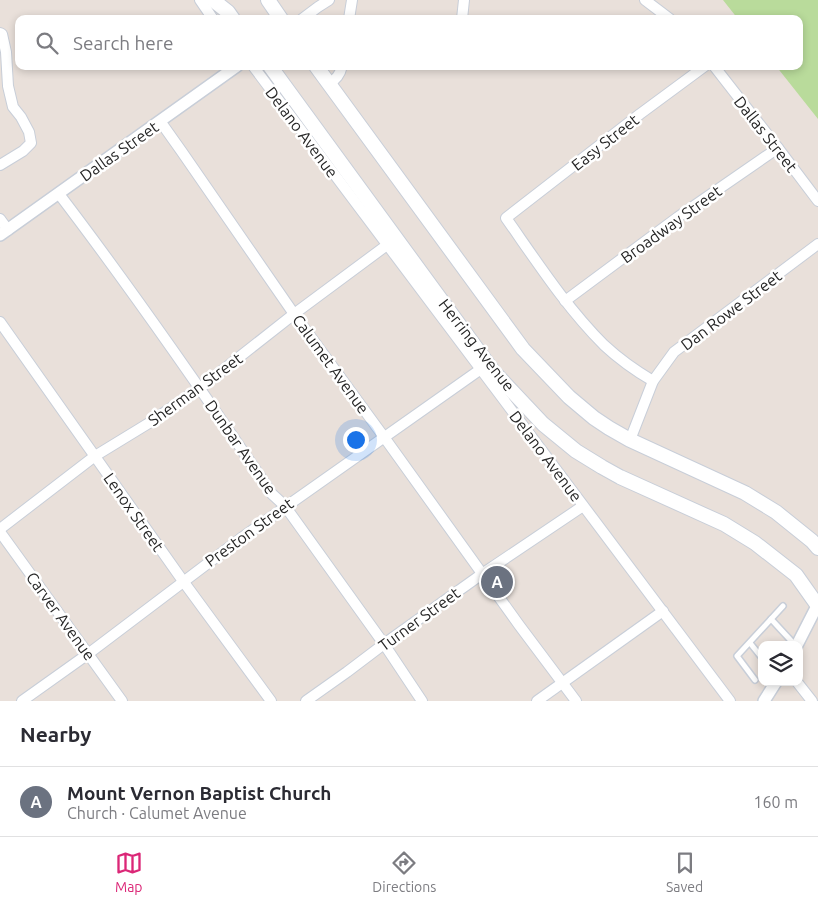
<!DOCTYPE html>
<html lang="en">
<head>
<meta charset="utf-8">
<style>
	body { margin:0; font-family:Ubuntu,sans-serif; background:#f2f2f3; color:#2b2b33 }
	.controls { position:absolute; right:15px; bottom:15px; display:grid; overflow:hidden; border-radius:10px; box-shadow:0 2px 8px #0003 }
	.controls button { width:45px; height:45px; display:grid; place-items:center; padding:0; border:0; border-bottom:1px solid #e1e1e2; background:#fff; color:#2b2b33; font:25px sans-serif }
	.you { position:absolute; left:355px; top:439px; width:18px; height:18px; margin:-12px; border:4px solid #fff; border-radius:50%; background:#1a73e8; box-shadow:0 0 0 8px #1a73e833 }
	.badge { display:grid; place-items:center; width:32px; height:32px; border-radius:50%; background:#db2777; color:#fff; font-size:16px; font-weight:700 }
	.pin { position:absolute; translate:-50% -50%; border:2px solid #fff; box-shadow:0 1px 5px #0006 }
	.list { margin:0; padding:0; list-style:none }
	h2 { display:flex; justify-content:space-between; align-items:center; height:65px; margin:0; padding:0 20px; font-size:21px }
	h2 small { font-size:16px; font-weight:400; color:#7c7c81 }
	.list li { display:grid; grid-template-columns:32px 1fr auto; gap:15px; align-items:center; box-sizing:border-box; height:70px; padding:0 20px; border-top:1px solid #e1e1e2 }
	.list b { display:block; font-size:19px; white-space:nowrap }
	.list p { margin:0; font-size:16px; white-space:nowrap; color:#7c7c81 }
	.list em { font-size:16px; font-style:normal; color:#7c7c81 }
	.icon { flex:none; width:28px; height:28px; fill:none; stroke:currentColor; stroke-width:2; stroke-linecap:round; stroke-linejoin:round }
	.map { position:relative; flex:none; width:818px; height:701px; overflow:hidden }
	.search { position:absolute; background:#fff; box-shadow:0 2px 8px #0003; left:15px; right:15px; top:15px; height:55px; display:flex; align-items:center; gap:12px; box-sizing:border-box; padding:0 18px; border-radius:10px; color:#7c7c81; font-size:19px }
	.sheet { height:135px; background:#fff }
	nav { display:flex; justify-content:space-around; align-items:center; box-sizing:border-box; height:70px; border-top:1px solid #e1e1e2; background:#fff; font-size:14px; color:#7c7c81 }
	nav a { display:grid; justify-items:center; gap:2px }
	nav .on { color:#db2777 }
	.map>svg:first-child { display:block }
	.green { fill:#b9db9b }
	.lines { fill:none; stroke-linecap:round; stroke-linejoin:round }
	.service-casing { stroke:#c8ced8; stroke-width:8 }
	.minor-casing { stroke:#c8ced8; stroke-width:12 }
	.tertiary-casing { stroke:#c8ced8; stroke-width:14 }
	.secondary-casing { stroke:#c8ced8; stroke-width:16 }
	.service { stroke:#fff; stroke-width:5 }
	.minor { stroke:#fff; stroke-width:10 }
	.tertiary { stroke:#fff; stroke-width:11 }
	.secondary { stroke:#fff; stroke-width:14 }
	.labels { text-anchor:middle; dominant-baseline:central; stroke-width:5; stroke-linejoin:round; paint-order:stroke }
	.street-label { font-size:16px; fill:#272727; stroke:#fff }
</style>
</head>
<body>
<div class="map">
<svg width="818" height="701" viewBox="0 0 818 701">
	<rect width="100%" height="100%" fill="#e9e0da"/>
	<!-- green -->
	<polygon class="green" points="723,0 818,0 818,119 776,66 799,66 799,19 738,19"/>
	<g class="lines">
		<!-- service casing -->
		<g class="service-casing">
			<g id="service">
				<polyline points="771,619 795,645"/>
				<polyline points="750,643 762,658"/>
				<polyline points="755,680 737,656 783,606"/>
			</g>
		</g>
		<!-- minor casing -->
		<g class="minor-casing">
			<g id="minor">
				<polyline points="200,0 213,19"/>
				<polyline points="645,0 670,19"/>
				<polyline points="302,19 318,7 329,0"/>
				<polyline points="349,19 352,0"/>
				<polyline points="462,19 464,0"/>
				<polyline points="0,33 2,34 6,52 8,86 13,107 21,117 29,132 31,143 23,151 0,165"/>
				<polyline points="253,66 730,701"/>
				<polyline points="714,66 778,148 818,201"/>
				<path d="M 329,84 C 336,79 340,75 342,66"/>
				<polyline points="160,121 182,152 294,314 384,437 519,625 576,701"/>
				<path d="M 59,194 C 133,291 203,392 272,494 L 285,506 L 384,644 L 422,701"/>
				<polyline points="0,219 8,230"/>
				<polyline points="565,301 678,217 778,148"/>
				<polyline points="0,322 183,581 271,701"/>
				<path d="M 653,381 C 636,371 619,359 604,345 C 566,307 537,262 506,218 L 640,114 L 705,66"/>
				<polyline points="630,440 653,381 674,352 818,244"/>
				<polyline points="0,529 95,456 149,423 200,388 294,314 387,245"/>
				<polyline points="0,532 122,701"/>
				<polyline points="797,682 812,701"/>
				<polyline points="22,701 88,654 240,539 481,369"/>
				<polyline points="306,701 347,672 384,644 482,574 583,506"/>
				<polyline points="537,701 663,611"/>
			</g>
		</g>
		<!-- tertiary casing -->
		<g class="tertiary-casing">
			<g id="tertiary">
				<polyline points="0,235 237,66"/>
				<polyline points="797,645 818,604"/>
				<polyline points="764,701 776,682"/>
			</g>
		</g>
		<!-- secondary casing -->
		<g class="secondary-casing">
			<g id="secondary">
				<polyline points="213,0 228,12 233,19"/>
				<polyline points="268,0 281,19"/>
				<polyline points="270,66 493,371 543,424 576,451 602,467 620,477 724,524 755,543 796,575 818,606"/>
				<polyline points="316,66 523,349 569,397 594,418 609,428 630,440 745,493 776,512 812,541 818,548"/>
			</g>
		</g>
		<!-- service -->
		<use href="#service" class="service"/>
		<!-- minor -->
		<use href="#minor" class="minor"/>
		<!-- tertiary -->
		<use href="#tertiary" class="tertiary"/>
		<!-- secondary -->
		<use href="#secondary" class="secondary"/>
	</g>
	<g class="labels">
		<!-- street labels -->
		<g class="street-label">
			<text transform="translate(302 132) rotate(53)">Delano Avenue</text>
			<text transform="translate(766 134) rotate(52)">Dallas Street</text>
			<text transform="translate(605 142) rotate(-38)">Easy Street</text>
			<text transform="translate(119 151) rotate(-35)">Dallas Street</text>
			<text transform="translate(671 224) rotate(-36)">Broadway Street</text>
			<text transform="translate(731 310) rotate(-37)">Dan Rowe Street</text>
			<text transform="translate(477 345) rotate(52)">Herring Avenue</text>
			<text transform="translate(331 364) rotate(54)">Calumet Avenue</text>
			<text transform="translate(195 389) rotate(-36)">Sherman Street</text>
			<text transform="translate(241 447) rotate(55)">Dunbar Avenue</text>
			<text transform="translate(546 456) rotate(53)">Delano Avenue</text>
			<text transform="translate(134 512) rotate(55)">Lenox Street</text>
			<text transform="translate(249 532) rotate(-36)">Preston Street</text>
			<text transform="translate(61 616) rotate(54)">Carver Avenue</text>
			<text transform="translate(419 619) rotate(-36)">Turner Street</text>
		</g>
	</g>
</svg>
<div class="controls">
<button><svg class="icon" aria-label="layers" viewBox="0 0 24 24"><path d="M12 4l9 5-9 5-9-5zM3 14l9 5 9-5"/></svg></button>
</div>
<div class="you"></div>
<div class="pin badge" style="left:497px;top:582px;background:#6b7280">A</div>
<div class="search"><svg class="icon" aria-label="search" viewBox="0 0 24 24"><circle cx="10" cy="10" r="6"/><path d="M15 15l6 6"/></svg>Search here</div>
</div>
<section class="sheet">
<h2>Nearby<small></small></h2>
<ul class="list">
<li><span class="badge" style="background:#6b7280">A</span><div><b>Mount Vernon Baptist Church</b><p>Church · Calumet Avenue</p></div><em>160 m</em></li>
</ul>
</section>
<nav>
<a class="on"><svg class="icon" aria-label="map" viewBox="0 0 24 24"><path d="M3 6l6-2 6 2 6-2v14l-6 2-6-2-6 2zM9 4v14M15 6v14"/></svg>Map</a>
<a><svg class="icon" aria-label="directions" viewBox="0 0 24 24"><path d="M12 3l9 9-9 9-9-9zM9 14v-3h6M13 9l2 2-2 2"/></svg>Directions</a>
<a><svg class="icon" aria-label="saved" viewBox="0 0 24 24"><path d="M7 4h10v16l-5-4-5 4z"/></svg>Saved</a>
</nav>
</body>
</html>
